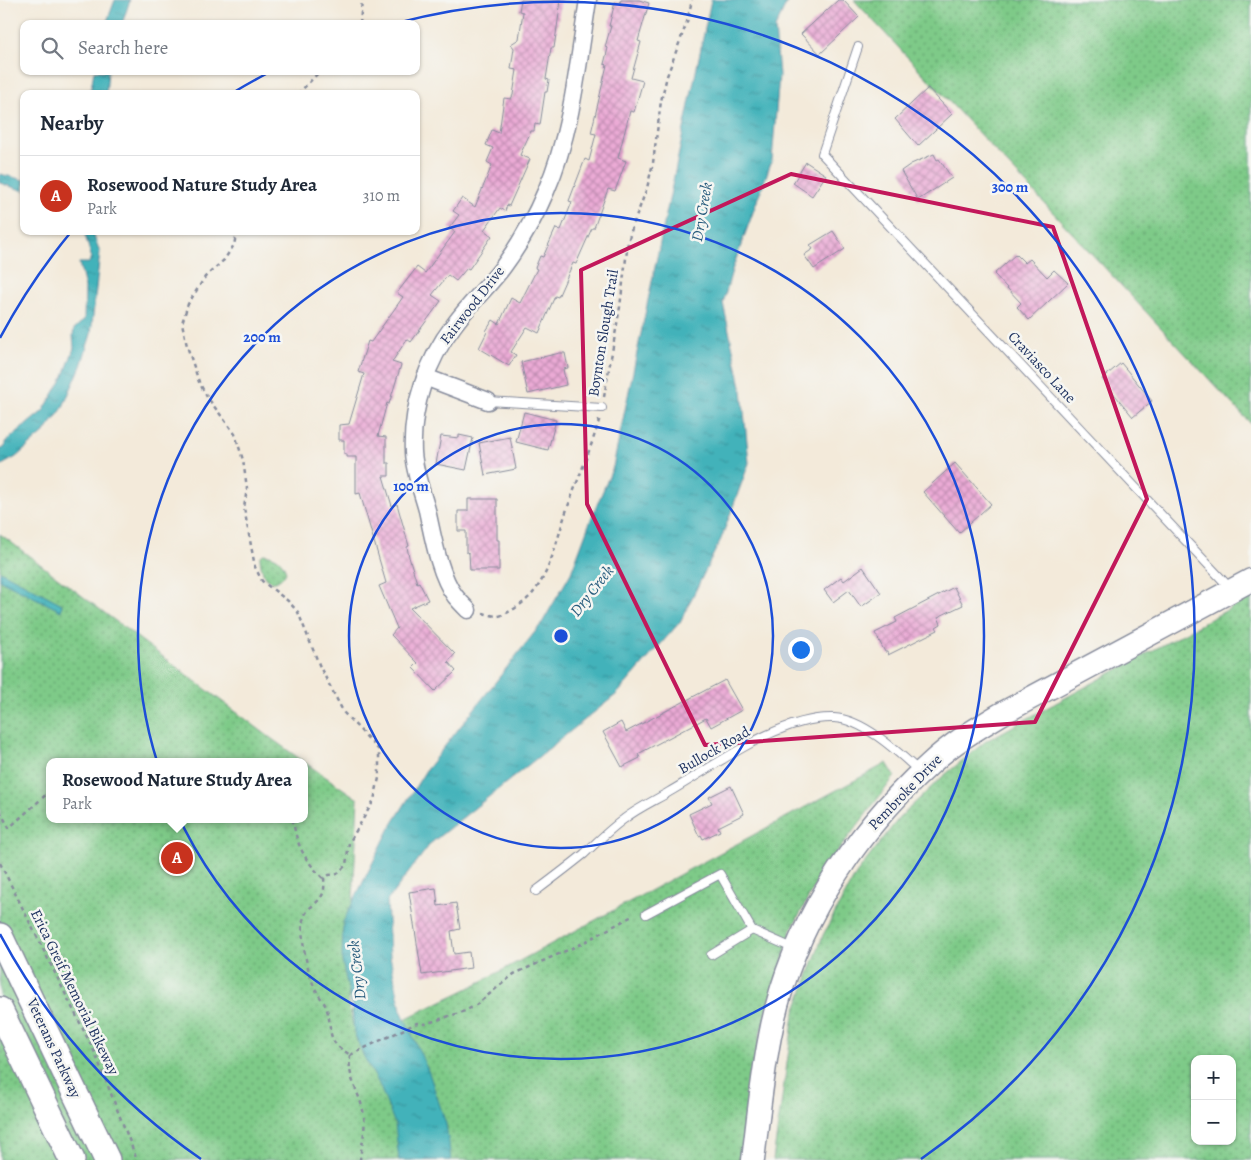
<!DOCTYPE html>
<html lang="en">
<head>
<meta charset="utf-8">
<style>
	body { margin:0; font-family:Alegreya,serif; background:#f6f6f7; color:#1f2937 }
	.controls { position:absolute; right:15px; bottom:15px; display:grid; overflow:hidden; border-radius:10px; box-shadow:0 1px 4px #0004 }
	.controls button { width:45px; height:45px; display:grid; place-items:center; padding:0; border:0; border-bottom:1px solid #e0e1e3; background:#fff; color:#1f2937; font:25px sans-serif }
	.you { position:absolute; left:800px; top:649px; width:18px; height:18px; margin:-12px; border:4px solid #fff; border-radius:50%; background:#1a73e8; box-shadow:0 0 0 8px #1a73e833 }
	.badge { display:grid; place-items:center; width:32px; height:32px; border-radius:50%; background:#c8321e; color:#fff; font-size:16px; font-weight:700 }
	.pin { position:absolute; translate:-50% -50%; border:2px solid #fff; box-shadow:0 1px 5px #0006 }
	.popup { position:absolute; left:46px; top:758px; width:262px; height:65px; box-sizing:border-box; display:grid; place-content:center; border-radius:10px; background:#fff; filter:drop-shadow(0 1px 4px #0005); font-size:16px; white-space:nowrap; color:#747a83 }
	.popup b { font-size:19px; color:#1f2937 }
	.popup::after { content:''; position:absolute; left:50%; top:100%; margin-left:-10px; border:10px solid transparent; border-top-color:#fff }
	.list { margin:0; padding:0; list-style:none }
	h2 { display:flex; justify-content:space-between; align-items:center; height:65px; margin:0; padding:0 20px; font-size:21px }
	h2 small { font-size:16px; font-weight:400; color:#747a83 }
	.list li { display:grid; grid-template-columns:32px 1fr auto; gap:15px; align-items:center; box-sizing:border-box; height:80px; padding:0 20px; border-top:1px solid #e0e1e3 }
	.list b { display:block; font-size:19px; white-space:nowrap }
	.list p { margin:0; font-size:16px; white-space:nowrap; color:#747a83 }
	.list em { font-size:16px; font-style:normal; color:#747a83 }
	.icon { flex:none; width:28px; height:28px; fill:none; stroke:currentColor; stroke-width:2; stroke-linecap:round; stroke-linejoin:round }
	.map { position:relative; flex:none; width:1251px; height:1160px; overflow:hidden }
	.search { position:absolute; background:#fff; box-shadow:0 1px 4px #0004; left:20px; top:20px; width:400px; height:55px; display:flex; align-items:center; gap:12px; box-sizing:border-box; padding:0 18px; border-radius:10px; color:#747a83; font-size:19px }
	.panel { position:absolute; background:#fff; box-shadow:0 1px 4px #0004; left:20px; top:90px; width:400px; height:145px; border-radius:10px }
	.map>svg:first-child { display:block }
	.grass { fill:url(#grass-dots); stroke:#4c7c73; fill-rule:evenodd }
	.water { fill:url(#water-ripples); stroke:#2e708c }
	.building { fill:url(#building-cross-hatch) }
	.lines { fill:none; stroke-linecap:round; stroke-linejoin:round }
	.lane-casing { stroke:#878c9c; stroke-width:10 }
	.street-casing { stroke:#878c9c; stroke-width:19 }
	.secondary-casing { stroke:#878c9c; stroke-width:25 }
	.primary-casing { stroke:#878c9c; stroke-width:28 }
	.path { stroke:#878c9c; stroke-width:2.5; stroke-dasharray:4 4; stroke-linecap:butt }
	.lane { stroke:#fff; stroke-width:8 }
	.street { stroke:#fff; stroke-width:16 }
	.secondary { stroke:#fff; stroke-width:22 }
	.primary { stroke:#fff; stroke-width:25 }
	.marked { fill:none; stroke:#c2185b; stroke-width:4; stroke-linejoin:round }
	.ring { fill:none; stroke:#1d4ed8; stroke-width:2.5 }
	.labels { text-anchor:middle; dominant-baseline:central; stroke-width:5; stroke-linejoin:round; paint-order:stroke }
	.street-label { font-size:15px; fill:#1b2f5e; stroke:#f6f6f2 }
	.water-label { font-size:16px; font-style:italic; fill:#295d7e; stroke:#f6f6f2 }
	.centre { fill:#1d4ed8; stroke:#f6f6f2; stroke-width:2.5 }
	.ring-label { font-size:15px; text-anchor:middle; font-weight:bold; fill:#1d4ed8; stroke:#f6f6f2; stroke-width:5; stroke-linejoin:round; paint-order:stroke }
</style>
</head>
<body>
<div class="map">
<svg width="1251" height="1160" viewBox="0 0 1251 1160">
	<defs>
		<pattern id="grass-dots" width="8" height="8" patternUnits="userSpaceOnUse" patternTransform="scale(1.25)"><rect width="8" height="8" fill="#7eca88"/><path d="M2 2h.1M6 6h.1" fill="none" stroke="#66a472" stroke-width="1.8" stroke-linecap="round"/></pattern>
		<pattern id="water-ripples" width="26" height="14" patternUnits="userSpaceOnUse" patternTransform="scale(1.25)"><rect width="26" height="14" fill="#42b2ba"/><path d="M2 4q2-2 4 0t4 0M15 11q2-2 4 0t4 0" fill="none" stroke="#36919a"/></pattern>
		<pattern id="building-cross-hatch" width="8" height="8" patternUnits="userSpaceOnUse" patternTransform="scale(1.25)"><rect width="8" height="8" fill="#ebaad5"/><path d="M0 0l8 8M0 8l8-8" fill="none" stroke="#be8bb0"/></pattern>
	</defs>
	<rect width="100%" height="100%" fill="#f6f6f2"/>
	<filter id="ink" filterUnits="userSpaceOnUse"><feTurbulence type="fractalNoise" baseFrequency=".02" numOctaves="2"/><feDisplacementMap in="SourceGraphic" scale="10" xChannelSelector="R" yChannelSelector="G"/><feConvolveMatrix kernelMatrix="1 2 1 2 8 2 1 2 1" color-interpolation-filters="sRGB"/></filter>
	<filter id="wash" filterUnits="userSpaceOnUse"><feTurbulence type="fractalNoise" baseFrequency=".0096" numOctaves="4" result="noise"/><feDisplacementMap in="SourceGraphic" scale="20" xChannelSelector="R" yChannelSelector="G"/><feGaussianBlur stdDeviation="1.12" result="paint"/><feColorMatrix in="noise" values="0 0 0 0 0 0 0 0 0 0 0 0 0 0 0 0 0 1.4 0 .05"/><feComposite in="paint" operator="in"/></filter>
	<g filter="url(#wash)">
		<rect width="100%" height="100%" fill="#f3eada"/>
		<!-- grass -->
		<g class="grass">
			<polygon points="854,0 1251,0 1251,424"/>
			<polygon points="0,534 268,736 304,762 49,762 49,819 304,819 304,762 358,799 348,1003 357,1042 473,986 887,763 895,776 822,872 792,929 760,1034 743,1160 0,1160"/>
			<path d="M 263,554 C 275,555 283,560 286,572 C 272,595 260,574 260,557 Z"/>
			<path d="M 1251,597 L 1251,1160 L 773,1160 L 794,1015 L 823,935 L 856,874 L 899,818 L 941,778 L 986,741 ZM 1195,1059 L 1232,1059 L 1232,1141 L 1195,1141 Z"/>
		</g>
		<!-- water -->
		<g class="water">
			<polygon points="115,0 130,0 122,24 106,24"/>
			<polygon points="711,0 788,0 775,28 779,75 772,160 732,270 723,303 742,391 749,463 721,539 680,622 617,694 431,843 387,901 390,956 401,1010 429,1073 446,1124 451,1160 399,1160 395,1124 379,1084 363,1055 354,1032 352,1007 342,961 343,922 390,828 426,770 542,623 571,573 591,519 613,467"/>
			<polygon points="94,71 108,71 106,94 90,94"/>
			<polygon points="0,174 24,180 24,191 0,183"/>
			<polygon points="84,231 92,231 100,252 91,334 81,366 62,409 45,432 16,457 0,466 0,450 5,447 5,442 43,411 64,376 74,348 73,335 74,329 84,320 85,287 79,263 89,263 91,256"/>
			<polygon points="0,571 62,604 61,611 0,580"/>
		</g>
		<g id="blocks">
			<!-- building -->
			<g class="building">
				<polygon points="521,0 561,0 554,48 551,48 546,79 549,80 547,92 545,92 540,125 535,124 534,131 531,131 520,155 530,159 509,206 507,205 505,211 500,208 484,230 492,236 469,269 467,268 456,281 448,275 432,295 441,301 411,342 407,339 392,362 401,365 389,404 387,403 378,436 386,437 386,463 389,463 389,476 383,476 392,506 397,504 409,546 407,547 409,557 417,583 419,582 428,600 410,608 455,654 448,662 456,671 435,691 413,668 418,663 391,635 397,628 379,586 386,583 360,493 356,494 356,457 347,457 347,454 344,454 344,440 339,440 339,425 349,424 364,374 358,372 368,341 371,342 403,297 397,293 417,267 425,273 455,232 449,228 459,215 453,211 462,198 475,207 492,165 487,162 493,148 486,145 492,130 499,133 504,98 511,99 513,95 517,70 511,69 514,48 511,44 519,39 523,12 519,11"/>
				<polygon points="621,0 639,0 649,3 638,41 641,42 631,78 643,81 634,112 630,111 618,158 626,161 615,191 608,189 594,228 592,228 576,264 573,263 558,297 555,296 539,333 527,327 511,352 516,355 509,366 479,348 487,332 486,331 493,320 499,324 511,298 520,303 537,269 535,268 540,256 543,257 556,228 561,230 572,202 569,201 585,159 589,161 596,134 591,133 607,65 604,64 608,48 605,47 611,26 609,26 615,2 620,3"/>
				<polygon points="838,0 843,0 859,17 820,54 801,34"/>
				<polygon points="928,88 952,114 918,146 895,119"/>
				<polygon points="934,154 937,160 939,159 952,178 918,200 901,171 911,164"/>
				<polygon points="806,162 826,175 812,196 793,183"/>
				<polygon points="833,231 845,249 814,269 804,255 813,249 810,245"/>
				<polygon points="1016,254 1025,263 1030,259 1047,277 1054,270 1068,283 1029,320 1017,307 1021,303 994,274"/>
				<polygon points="560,353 565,353 568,368 563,369 566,385 528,394 521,362"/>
				<polygon points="1121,363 1152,401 1133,417 1102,379"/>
				<polygon points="524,412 556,420 548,450 516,442"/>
				<polygon points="459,435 473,438 466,470 436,464 441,436 459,438"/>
				<polygon points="510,437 516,469 485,475 479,443"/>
				<polygon points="955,463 991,504 959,533 923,492"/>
				<polygon points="468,499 497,499 497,540 499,540 499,570 470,570 469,553 466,552 466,531 458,531 458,511 468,511"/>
				<polygon points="863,567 881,593 861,607 849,590 833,602 824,590 841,577 844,581"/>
				<polygon points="954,587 963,605 938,617 941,624 936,627 938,630 888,655 887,652 885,652 875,633 897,622 895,618"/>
				<polygon points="725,680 742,710 711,727 706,718 638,754 640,758 622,767 603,732 621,722 626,732"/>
				<polygon points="731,786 744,814 718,827 720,831 703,839 701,835 699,836 689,814 712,803 709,797"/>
				<polygon points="436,888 438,906 456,903 460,929 451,931 454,954 469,952 471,968 422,975 409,892"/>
			</g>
		</g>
	</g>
	<g filter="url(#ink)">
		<use href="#blocks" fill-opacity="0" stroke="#878c9c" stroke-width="1"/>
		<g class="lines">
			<!-- lane casing -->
			<g class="lane-casing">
				<g id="lane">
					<polyline points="858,47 822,154 1231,589"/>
					<polyline points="488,401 602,408"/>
					<path d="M 536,891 C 552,879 568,867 584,854 C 597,842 610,829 624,819 C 638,808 654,801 669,792 C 715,766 779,716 834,718 C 863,719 898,752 919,771"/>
					<polyline points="646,914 720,874 752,930 795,949"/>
					<polyline points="711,955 752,930"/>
				</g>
			</g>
			<!-- street casing -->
			<g class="street-casing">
				<g id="street">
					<polyline points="425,377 488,401"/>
					<path d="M 468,610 C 464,606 459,601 455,596 C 439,574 433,537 427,510 C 422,492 414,471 413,452 C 411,407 427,360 454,325 C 469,304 488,287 503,267 C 520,244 535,217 546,191 C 572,132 578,64 588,0"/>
				</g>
			</g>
			<!-- secondary casing -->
			<g class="secondary-casing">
				<path id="secondary" d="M 753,1160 C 758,1119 762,1077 770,1036 C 790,930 851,836 930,764 C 951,744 976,729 1001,714 L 1251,580"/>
			</g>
			<!-- primary casing -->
			<g class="primary-casing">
				<g id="primary">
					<polyline points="0,936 107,1160"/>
					<polyline points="0,1010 72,1160"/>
				</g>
			</g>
			<!-- path -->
			<g class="path">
				<polyline points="360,24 362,0"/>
				<polyline points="298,94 320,71"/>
				<path d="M 237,231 L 234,245 L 224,260 L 205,277 L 188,304 L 182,323 L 187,346 L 199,382 L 207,397 L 235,434 L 243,460 L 247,488 L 244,508 L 255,567 L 262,581 L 288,601 L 298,612 L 320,667 L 344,713 L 379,750 L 379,778 L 374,800 L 349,843 L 346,865 L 337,874 L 329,875 L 324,879 C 327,907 307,900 303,921 C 300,937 308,976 316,990 C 319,997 325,1002 327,1010 C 331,1021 328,1033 335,1043 C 338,1048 345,1051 350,1055"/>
				<polyline points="604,397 620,307 628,242 632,228 647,188 653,163 661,101 667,76 687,22 692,0"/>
				<path d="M 483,613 C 487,614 493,616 498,616 C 507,615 527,601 533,593 C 551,571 557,539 566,512 C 577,480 591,450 600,417"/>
				<polyline points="0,811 9,828 49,792"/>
				<path d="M 293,819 C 296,845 305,861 324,879"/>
				<polyline points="0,863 95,1053 137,1160"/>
				<polyline points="350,1055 417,1023 425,1024 465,1011 476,1005 514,974 581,944 634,915"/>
				<path d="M 350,1055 C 347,1081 361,1093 364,1116 C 366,1131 361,1146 360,1160"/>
			</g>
			<!-- lane -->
			<use href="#lane" class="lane"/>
			<!-- street -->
			<use href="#street" class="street"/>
			<!-- secondary -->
			<use href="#secondary" class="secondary"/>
			<!-- primary -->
			<use href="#primary" class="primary"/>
		</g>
	</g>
	<!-- marked area -->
	<path class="marked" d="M 791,174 L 1053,227 L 1147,499 L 1035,722 L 705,745 L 587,504 L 581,270 Z"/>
	<!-- distance rings -->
	<g class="ring">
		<circle cx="561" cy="636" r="212"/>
		<circle cx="561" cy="636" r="423"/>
		<path d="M201 1159A635 635 0 0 1 0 934M0 338A635 635 0 0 1 71 232M234 92A635 635 0 0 1 268 73M397 23A635 635 0 0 1 921 1159"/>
	</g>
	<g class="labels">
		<!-- street labels -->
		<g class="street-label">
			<text transform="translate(472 305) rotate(-52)">Fairwood Drive</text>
			<text transform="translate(603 333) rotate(-81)">Boynton Slough Trail</text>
			<text transform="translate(1042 367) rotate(47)">Craviasco Lane</text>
			<text transform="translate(714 750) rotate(-30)">Bullock Road</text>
			<text transform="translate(905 792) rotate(-46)">Pembroke Drive</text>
			<text transform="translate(75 992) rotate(64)">Erica Greif Memorial Bikeway</text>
			<text transform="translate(54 1048) rotate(65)">Veterans Parkway</text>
		</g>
		<!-- water labels -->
		<g class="water-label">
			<text transform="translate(702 212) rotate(-80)">Dry Creek</text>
			<text transform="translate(592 591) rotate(-52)">Dry Creek</text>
			<text transform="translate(357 970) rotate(-97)">Dry Creek</text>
		</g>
	</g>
	<circle cx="561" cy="636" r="8" class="centre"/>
	<g class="ring-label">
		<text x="1010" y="192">300 m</text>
		<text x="262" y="342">200 m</text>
		<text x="411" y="491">100 m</text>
	</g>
</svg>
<div class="controls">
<button>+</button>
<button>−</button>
</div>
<div class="you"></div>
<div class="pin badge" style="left:177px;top:858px">A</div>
<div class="popup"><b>Rosewood Nature Study Area</b>Park</div>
<div class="search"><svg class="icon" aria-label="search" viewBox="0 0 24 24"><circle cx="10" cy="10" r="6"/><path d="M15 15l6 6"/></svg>Search here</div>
<section class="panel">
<h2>Nearby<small></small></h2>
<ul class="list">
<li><span class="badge">A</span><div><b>Rosewood Nature Study Area</b><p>Park</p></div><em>310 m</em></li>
</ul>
</section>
</div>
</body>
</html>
